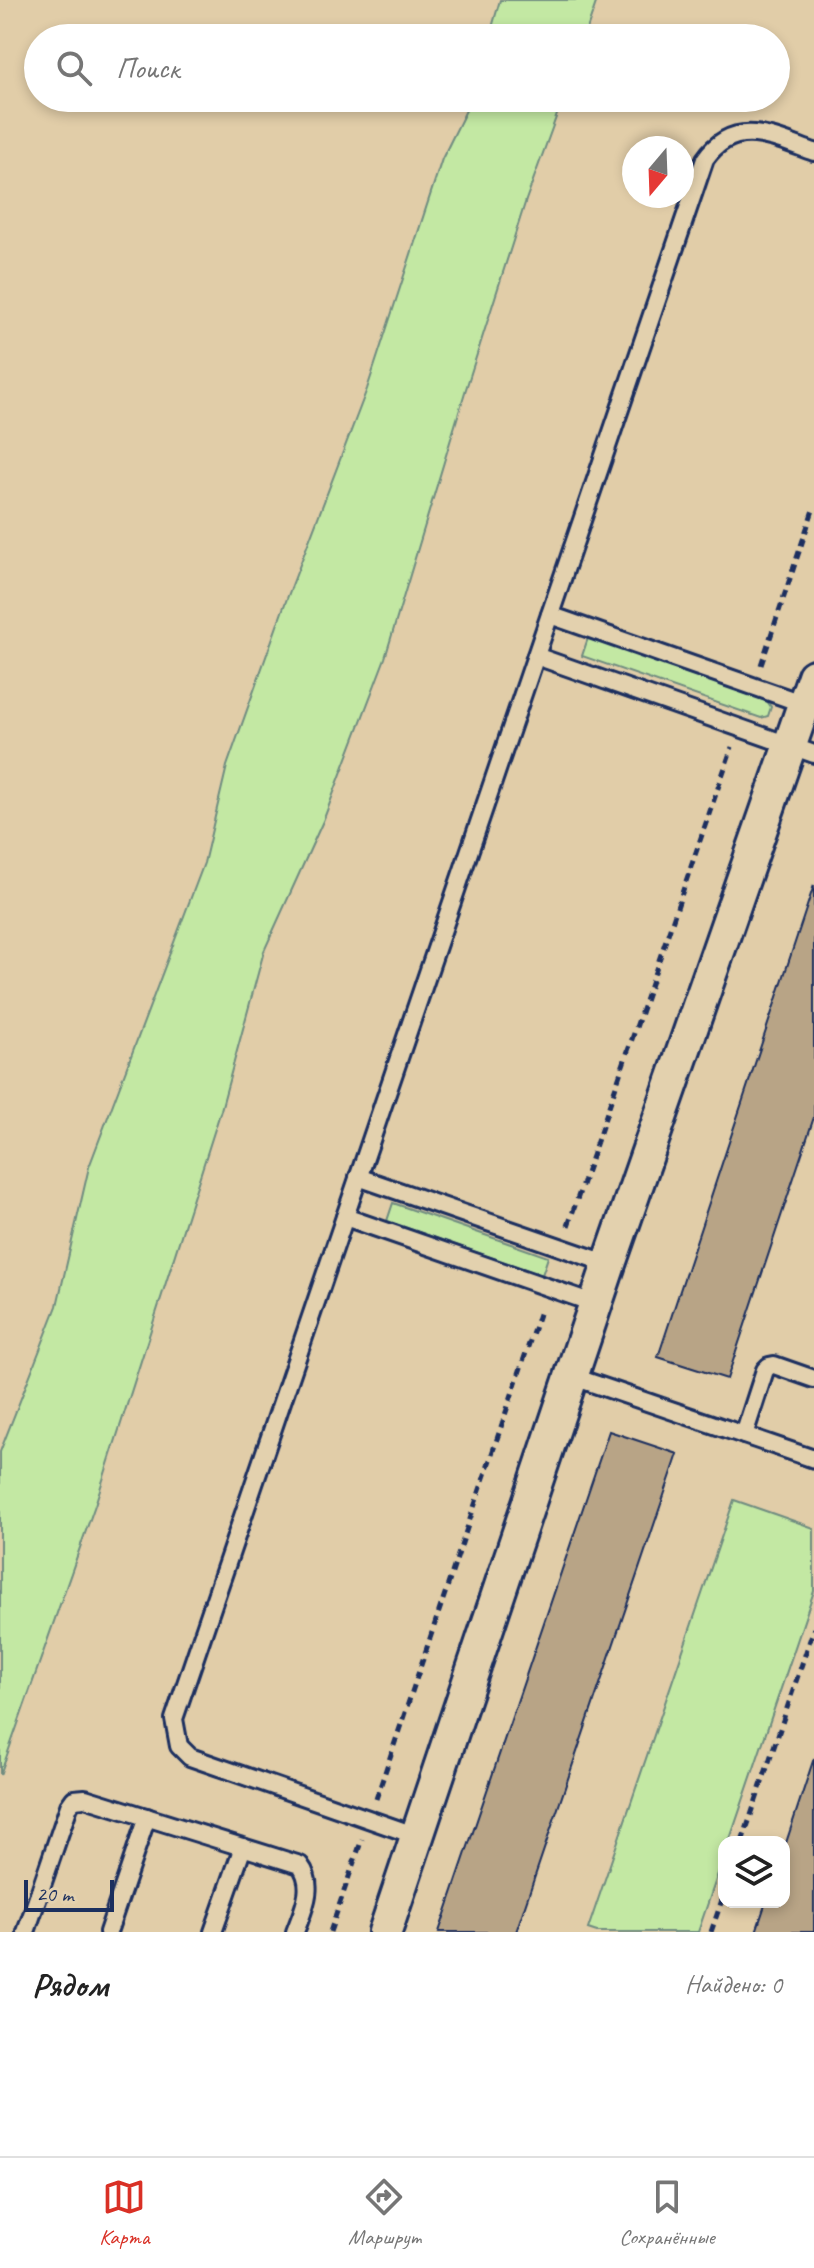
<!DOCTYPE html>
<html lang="ru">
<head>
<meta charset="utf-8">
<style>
	body { margin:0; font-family:Caveat,sans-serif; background:#f2f2f2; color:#222 }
	.controls { position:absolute; right:24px; bottom:24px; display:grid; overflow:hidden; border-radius:16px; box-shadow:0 4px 12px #0003 }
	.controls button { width:72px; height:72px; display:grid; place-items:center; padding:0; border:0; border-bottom:2px solid #e0e0e0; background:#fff; color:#222; font:40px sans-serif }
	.compass { position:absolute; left:622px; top:136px; width:72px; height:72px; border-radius:50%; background:#fff; box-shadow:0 4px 12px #0003; rotate:199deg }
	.scale { position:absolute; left:24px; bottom:20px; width:90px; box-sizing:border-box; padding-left:8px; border:4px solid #1b2f5e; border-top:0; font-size:22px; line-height:28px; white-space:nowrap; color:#1b2f5e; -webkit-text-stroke:6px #e3d1ae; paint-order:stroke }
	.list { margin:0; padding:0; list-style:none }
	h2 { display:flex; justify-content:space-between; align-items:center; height:104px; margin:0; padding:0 32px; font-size:34px }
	h2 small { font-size:26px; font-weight:400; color:#767676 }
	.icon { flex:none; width:44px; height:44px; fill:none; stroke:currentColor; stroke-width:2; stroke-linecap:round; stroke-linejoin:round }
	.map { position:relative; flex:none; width:814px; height:1932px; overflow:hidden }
	.search { position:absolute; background:#fff; box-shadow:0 4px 12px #0003; left:24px; right:24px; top:24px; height:88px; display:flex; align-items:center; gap:20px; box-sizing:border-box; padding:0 28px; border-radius:44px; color:#767676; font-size:30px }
	.sheet { height:224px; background:#fff }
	nav { display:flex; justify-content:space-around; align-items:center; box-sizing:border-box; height:112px; border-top:2px solid #e0e0e0; background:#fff; font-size:22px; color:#767676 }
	nav a { display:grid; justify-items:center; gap:4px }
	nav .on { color:#d93025 }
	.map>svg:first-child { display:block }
	.green { fill:#c3e8a3; stroke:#6f8c80; stroke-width:2 }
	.building { fill:#b8a486; stroke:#1b2f5e; stroke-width:2 }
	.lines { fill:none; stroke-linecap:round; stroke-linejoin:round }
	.service-casing { stroke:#1b2f5e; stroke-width:22 }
	.minor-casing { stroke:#1b2f5e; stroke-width:38 }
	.path { stroke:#1b2f5e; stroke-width:5; stroke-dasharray:8 6; stroke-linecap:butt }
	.service { stroke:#e3d1ae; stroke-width:16 }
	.minor { stroke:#e3d1ae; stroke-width:32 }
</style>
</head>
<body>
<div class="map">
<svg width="814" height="1932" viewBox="0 0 814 1932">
	<rect width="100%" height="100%" fill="#e1cda8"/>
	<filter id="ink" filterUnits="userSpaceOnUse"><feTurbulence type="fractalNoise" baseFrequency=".0125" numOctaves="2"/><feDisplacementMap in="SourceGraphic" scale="16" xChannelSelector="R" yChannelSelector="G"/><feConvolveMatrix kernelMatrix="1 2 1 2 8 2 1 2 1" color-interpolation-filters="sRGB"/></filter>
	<g filter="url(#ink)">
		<!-- green -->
		<g class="green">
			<polygon points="500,0 597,0 584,38 489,38"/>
			<polygon points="472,98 563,98 526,200 465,392 385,658 323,821 264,951 221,1110 95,1505 0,1775 0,1452 57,1306 89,1167 204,863 227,766 283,609 367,389 442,159"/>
			<polygon points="588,638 767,701 771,707 768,716 761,718 582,656"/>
			<polygon points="393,1203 548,1257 542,1275 387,1221"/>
			<polygon points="734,1500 814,1528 814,1591 729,1842 724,1842 724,1856 698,1932 597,1932 588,1929"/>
		</g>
		<!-- building -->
		<g class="building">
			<polygon points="814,885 814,1117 727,1379 658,1357"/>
			<polygon points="609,1431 678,1454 516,1932 439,1932"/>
			<polygon points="814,1758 814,1932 756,1932 766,1902 784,1902 784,1849"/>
		</g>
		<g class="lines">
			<!-- service casing -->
			<g class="service-casing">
				<g id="service">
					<polyline points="550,615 804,704"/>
					<polyline points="536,656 814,754"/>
					<polyline points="358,1177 609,1264"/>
					<polyline points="345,1217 596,1304"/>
					<polyline points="571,1376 814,1459"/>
					<polyline points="744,1435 765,1370 769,1366 774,1365 814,1379"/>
					<path d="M 417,1836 L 190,1757 L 179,1746 L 174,1719 L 705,159 C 735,116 774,138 814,152"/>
					<path d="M 26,1932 L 69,1806 L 74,1799 L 85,1798 L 300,1865 C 316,1886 303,1910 295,1932"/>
					<polyline points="108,1932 147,1817"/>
					<polyline points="213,1932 243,1847"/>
				</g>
			</g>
			<!-- minor casing -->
			<g class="minor-casing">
				<polyline id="minor" points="385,1932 609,1264 814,676"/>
			</g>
			<!-- path -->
			<g class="path">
				<polyline points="761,665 814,507"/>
				<polyline points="568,1226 732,747"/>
				<polyline points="376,1799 541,1308"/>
				<polyline points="742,1842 814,1628"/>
				<polyline points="330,1932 362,1839"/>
				<polyline points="711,1932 724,1894"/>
			</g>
			<!-- service -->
			<use href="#service" class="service"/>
			<!-- minor -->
			<use href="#minor" class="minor"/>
		</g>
	</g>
</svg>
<div class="controls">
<button><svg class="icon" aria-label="layers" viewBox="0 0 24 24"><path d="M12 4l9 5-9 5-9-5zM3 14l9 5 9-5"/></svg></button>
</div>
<svg class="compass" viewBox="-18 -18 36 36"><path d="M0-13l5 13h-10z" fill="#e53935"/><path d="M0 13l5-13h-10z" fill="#767676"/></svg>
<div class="scale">20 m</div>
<div class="search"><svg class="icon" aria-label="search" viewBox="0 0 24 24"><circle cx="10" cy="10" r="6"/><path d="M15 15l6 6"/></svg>Поиск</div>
</div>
<section class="sheet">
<h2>Рядом<small>Найдено: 0</small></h2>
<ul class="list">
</ul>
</section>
<nav>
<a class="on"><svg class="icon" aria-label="map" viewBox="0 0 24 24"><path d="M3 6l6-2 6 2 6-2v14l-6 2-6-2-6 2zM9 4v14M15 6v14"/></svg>Карта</a>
<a><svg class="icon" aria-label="directions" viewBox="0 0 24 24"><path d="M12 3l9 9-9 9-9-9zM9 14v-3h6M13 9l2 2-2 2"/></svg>Маршрут</a>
<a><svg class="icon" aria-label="saved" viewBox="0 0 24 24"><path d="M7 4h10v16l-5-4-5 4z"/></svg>Сохранённые</a>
</nav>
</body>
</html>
